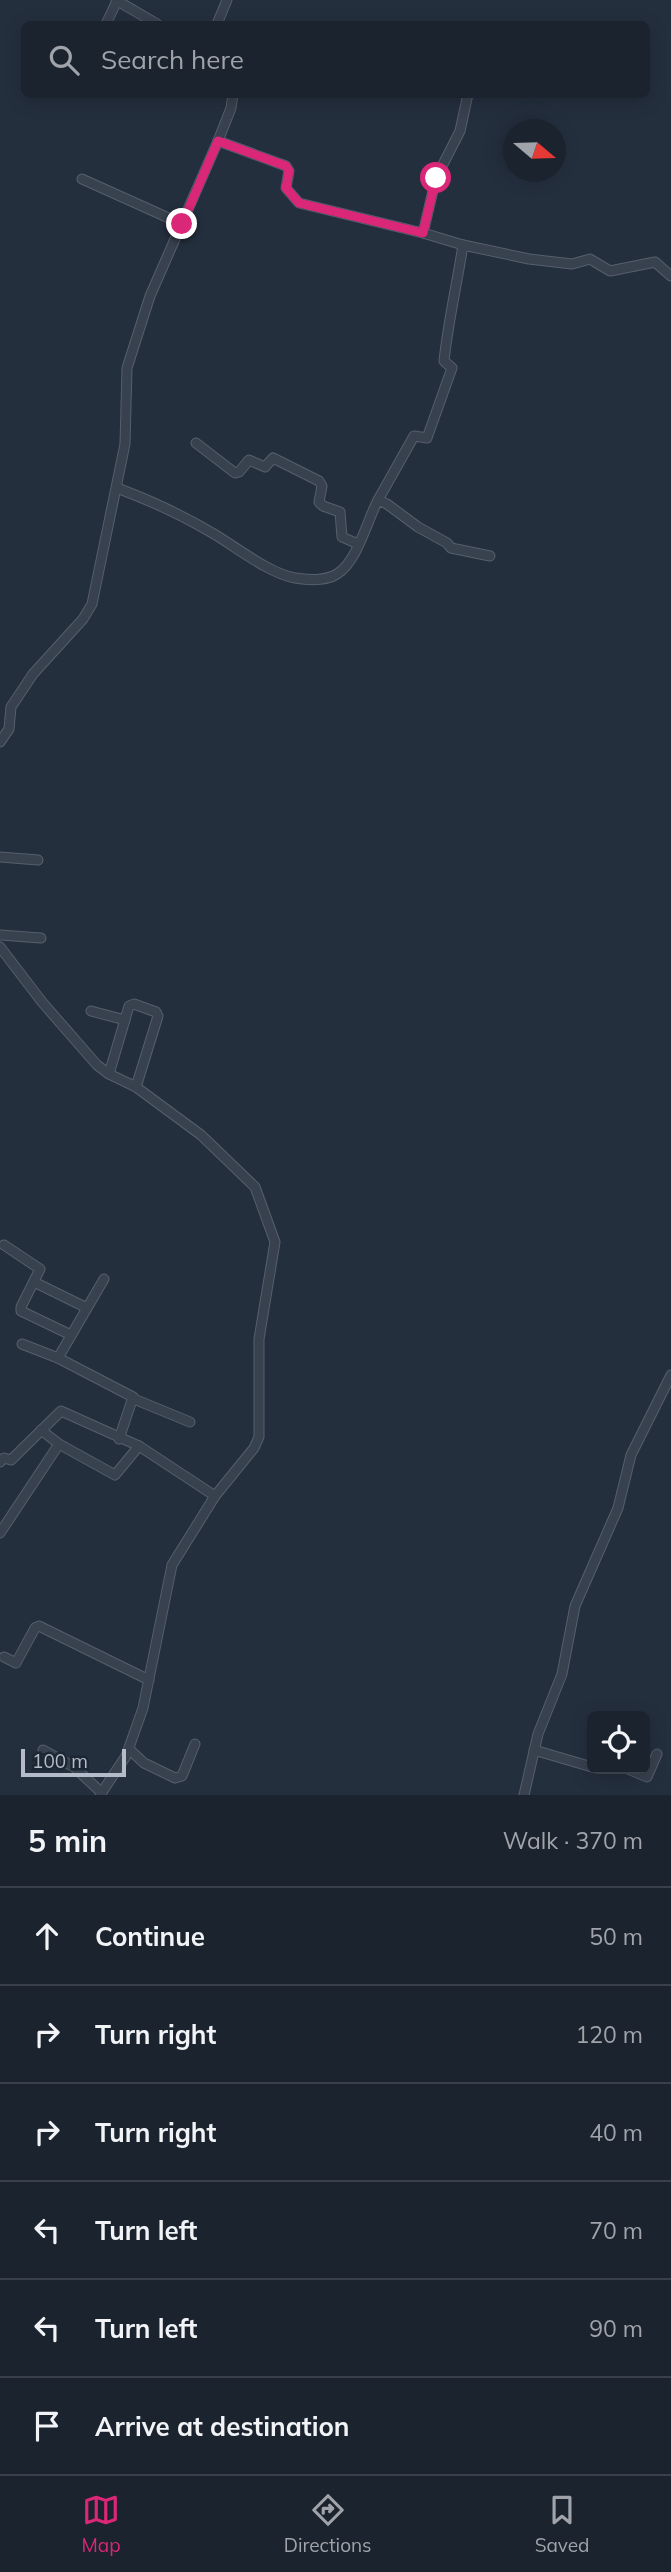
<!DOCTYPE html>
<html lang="en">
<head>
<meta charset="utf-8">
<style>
	body { margin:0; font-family:Mulish,sans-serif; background:#242b36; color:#f1f3f6 }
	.controls { position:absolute; right:21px; bottom:21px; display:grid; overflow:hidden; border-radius:10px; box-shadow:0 4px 18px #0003 }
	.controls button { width:63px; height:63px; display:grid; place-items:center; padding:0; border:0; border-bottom:2px solid #39404a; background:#1b232e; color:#f1f3f6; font:35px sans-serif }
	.compass { position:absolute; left:503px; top:119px; width:63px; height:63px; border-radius:50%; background:#1b232e; box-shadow:0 4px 18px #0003; rotate:109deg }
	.scale { position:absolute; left:21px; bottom:18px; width:105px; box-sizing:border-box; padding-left:7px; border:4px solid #b4bcc9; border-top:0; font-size:19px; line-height:24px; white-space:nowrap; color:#b4bcc9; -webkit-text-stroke:5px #1d2633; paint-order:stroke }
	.stop { position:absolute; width:21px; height:21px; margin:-16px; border:5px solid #db2777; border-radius:50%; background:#fff }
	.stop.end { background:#db2777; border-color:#fff; box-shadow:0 2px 7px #0008 }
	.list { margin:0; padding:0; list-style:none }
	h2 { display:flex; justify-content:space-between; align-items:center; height:91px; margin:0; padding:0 28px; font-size:30px }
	h2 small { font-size:23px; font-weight:400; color:#a0a4aa }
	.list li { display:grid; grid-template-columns:46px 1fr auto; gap:21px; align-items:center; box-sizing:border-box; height:98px; padding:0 28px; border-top:2px solid #39404a }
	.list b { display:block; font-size:26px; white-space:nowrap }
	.list em { font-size:23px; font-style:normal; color:#a0a4aa }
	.icon { flex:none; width:38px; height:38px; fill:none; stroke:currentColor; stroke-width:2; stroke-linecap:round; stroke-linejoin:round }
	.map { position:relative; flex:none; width:671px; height:1795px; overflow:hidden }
	.search { position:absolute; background:#1b232e; box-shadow:0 4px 18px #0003; left:21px; right:21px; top:21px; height:77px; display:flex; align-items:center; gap:18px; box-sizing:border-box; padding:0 24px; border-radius:10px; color:#a0a4aa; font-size:26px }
	.sheet { height:679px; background:#1b232e }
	nav { display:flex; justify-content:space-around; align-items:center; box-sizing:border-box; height:98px; border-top:2px solid #39404a; background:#1b232e; font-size:19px; color:#a0a4aa }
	nav a { display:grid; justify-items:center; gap:4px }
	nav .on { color:#db2777 }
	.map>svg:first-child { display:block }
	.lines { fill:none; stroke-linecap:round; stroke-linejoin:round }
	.minor-casing { stroke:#565f6c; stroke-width:11 }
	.minor { stroke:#38414e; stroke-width:9 }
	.route { stroke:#db2777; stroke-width:9 }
</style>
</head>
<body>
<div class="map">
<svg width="671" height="1795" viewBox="0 0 671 1795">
	<rect width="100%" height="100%" fill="#242f3e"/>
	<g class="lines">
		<!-- minor casing -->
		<g class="minor-casing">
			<g id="minor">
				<polyline points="116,0 157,24"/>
				<polyline points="106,24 117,1"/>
				<polyline points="217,24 227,0"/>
				<polyline points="218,141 286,166 289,171 286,188 299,203 423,233 463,245 529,259 572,264 590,259 610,271 655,262 671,276"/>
				<polyline points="82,179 182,224"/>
				<polyline points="423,233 436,178 460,131 468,94"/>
				<polyline points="196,443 235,473 239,472 249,460 265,467 273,458 319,481 322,486 319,502 323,506 340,512 342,537 358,544"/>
				<path d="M 117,488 C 152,501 182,515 214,534 C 236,547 270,574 295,578 C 307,580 326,581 337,574 C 357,562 367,521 378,500 L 387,504 L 418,527 L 447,543 L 451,548 L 490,556"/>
				<path d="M 378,500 L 414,436 L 427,438 L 452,368 L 444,361 C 448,322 457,284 463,245"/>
				<polyline points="0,742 9,729 11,707 33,674 83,619 92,604 125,444 127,368 150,296 218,141 231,108 233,94"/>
				<polyline points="0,857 38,860"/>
				<polyline points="0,935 41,938"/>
				<polyline points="0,947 42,1002 97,1065 109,1074 136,1087 201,1135 255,1187 275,1242 259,1339 259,1437 254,1448 215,1496 172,1565 143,1708 126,1756 100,1795"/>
				<polyline points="91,1011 125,1020"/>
				<polyline points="109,1074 129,1006 134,1004 156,1012 158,1016 136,1087"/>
				<polyline points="4,1245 40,1269 21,1307 21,1311 71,1335"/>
				<polyline points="34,1282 87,1308"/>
				<polyline points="22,1344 58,1358 133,1397 119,1439"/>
				<polyline points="58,1358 104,1279"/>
				<polyline points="134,1399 190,1422"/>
				<polyline points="41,1430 59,1444 115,1475 139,1446"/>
				<polyline points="0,1462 4,1458 11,1460 61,1411 139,1446 215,1496"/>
				<polyline points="0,1533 59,1444"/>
				<polyline points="4,1657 16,1663 35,1628 39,1626 149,1680"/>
				<polyline points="129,1749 144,1763 175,1778 182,1776 195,1744"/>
				<polyline points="43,1750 74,1767 102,1793"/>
				<polyline points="534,1750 592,1767"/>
				<polyline points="628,1769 647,1777 657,1754"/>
				<polyline points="524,1795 538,1734 562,1674 575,1606 618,1508 631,1455 671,1375"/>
			</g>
		</g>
		<!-- minor -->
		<use href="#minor" class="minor"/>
	</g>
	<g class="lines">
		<!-- route -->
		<polyline class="route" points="182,224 218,141 286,166 289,171 286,188 299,203 423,233 436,178"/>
	</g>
</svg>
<div class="controls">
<button><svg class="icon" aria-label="locate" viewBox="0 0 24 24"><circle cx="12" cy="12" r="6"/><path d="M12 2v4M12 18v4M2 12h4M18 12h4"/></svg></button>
</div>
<svg class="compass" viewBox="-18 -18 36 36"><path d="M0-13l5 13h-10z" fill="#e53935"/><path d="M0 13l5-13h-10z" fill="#a0a4aa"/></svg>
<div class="scale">100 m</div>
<div class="stop" style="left:436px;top:178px"></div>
<div class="stop end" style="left:182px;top:224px"></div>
<div class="search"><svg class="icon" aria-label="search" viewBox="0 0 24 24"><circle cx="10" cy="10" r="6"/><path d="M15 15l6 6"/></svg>Search here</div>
</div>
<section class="sheet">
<h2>5 min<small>Walk · 370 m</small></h2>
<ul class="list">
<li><svg class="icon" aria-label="ahead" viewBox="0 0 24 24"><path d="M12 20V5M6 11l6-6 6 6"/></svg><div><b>Continue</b></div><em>50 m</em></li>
<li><svg class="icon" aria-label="right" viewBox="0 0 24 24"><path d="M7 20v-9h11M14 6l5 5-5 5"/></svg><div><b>Turn right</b></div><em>120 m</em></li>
<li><svg class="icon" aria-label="right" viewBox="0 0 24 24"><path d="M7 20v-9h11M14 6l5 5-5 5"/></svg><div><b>Turn right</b></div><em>40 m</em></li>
<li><svg class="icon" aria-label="left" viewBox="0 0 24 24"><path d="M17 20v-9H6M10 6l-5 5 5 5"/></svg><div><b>Turn left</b></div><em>70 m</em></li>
<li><svg class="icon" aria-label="left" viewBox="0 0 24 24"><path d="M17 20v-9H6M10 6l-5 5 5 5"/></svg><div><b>Turn left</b></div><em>90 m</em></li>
<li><svg class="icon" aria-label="arrive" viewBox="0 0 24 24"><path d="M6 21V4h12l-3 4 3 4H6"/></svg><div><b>Arrive at destination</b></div></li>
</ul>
</section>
<nav>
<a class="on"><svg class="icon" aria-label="map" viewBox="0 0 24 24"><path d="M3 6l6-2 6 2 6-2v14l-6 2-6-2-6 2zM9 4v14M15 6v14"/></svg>Map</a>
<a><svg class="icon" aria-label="directions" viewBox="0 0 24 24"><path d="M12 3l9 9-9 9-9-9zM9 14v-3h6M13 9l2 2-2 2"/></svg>Directions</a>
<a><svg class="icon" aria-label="saved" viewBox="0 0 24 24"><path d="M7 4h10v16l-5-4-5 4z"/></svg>Saved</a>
</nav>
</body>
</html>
